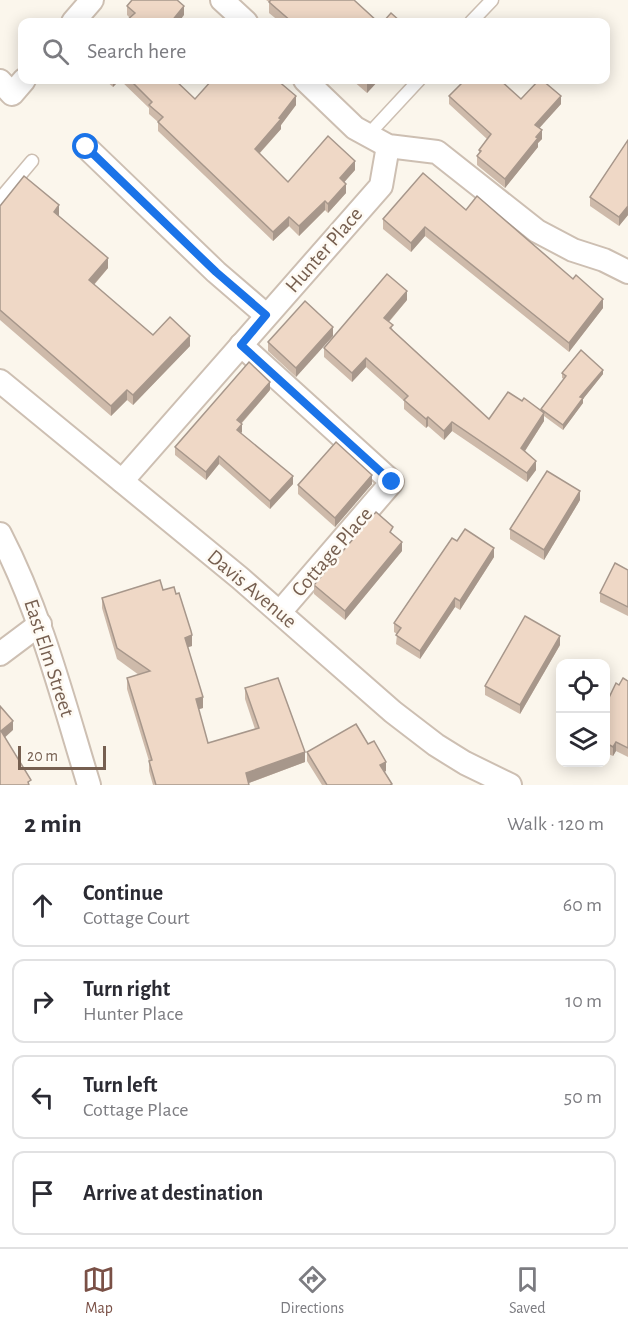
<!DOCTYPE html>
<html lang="en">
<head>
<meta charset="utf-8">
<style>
	body { margin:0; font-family:"Alegreya Sans",sans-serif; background:#f2f2f3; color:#2b2b33 }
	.controls { position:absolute; right:18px; bottom:18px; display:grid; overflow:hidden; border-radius:12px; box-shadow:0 3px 15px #0003 }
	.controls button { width:54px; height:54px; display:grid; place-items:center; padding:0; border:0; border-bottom:2px solid #e1e1e2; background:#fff; color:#2b2b33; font:30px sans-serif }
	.scale { position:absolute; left:18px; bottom:15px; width:88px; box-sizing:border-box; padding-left:6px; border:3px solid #765f50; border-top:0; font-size:16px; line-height:21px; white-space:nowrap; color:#765f50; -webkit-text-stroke:4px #fefaf3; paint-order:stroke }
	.stop { position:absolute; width:18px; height:18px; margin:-14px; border:4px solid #1a73e8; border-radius:50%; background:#fff }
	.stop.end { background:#1a73e8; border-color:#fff; box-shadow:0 2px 6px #0008 }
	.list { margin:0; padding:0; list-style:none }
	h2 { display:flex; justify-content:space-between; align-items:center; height:78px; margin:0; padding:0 24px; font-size:26px }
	h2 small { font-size:20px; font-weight:400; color:#7c7c81 }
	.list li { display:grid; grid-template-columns:39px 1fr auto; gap:18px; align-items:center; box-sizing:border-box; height:84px; margin:0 12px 12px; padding:0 12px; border:2px solid #e1e1e2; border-radius:12px }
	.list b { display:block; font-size:22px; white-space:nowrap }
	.list p { margin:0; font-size:20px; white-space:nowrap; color:#7c7c81 }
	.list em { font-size:20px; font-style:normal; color:#7c7c81 }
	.icon { flex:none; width:33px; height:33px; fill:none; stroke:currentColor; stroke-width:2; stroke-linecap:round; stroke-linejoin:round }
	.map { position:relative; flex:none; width:628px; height:785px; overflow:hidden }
	.search { position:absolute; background:#fff; box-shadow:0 3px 15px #0003; left:18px; right:18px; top:18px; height:66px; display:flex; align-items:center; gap:15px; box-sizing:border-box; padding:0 21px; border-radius:12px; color:#7c7c81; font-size:22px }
	.sheet { height:462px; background:#fff }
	nav { display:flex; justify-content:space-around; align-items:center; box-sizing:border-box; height:84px; border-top:2px solid #e1e1e2; background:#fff; font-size:16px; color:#7c7c81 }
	nav a { display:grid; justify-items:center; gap:3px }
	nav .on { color:#7a5046 }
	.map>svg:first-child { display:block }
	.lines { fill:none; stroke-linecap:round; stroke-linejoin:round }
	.service-casing { stroke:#cdbfb2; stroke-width:15 }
	.minor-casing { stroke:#cdbfb2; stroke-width:26 }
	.service { stroke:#fff; stroke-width:12 }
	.minor { stroke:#fff; stroke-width:22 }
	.wall { fill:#cebaaa }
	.shaded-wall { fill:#a7978b }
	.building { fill:#efd8c6; stroke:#a7978b; stroke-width:1.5 }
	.route { stroke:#1a73e8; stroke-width:8 }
	.labels { text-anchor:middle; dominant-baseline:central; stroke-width:5; stroke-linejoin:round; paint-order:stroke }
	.street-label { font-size:21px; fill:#765f50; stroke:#fefaf3 }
</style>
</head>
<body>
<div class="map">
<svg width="628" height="785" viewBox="0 0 628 785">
	<rect width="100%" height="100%" fill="#fbf6ec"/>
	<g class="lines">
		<!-- service casing -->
		<g class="service-casing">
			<g id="service">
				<polyline points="471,22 492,0"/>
				<polyline points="368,135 419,80"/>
				<polyline points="0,199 32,161"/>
			</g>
		</g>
		<!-- minor casing -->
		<g class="minor-casing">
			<g id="minor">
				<polyline points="222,0 246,22"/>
				<polyline points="73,22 92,0"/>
				<polyline points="305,80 355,128 388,146 437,152 537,231 573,250 604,260 628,272"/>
				<polyline points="0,81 12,94 24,80"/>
				<polyline points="86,147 216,272 266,315"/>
				<polyline points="241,345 392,482 280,612"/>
				<polyline points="0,381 240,578 393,712 436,745 465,763 510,785"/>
				<polyline points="122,481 381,186 388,146"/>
				<path d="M 0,534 C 41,613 63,700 89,785"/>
				<polyline points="0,654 40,624"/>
			</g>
		</g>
		<!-- service -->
		<use href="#service" class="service"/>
		<!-- minor -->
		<use href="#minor" class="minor"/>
	</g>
	<!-- wall -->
	<g class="wall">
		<polygon points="266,0 354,0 378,22 280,22 269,13 269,2"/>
		<polygon points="127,6 184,15 130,18 127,15"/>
		<polygon points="105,80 120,80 113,87"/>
		<polygon points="120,80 175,80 195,99 296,105 281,125 281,129 260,153 288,182 355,170 344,182 346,193 328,213 325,210 299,236 289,226 273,241 158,131 158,122 149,114 149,108"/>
		<polygon points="352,80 379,80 367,93"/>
		<polygon points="449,96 521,99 561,104 539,128 542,139 538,143 538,147 505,188 477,165 477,156 479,154 479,150 487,139 449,104"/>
		<polygon points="628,140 628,215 619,226 590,206 590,197"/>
		<polygon points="0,206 59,215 58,216 108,268 94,285 153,335 190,346 133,405 127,400 111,416 0,320"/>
		<polygon points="466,210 603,308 569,352 425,236 411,252 383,229 383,219"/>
		<polygon points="407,300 389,322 393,330 489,419 522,401 541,410 541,409 564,379 562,378 562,373 603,374 583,399 583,403 563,430 544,416 544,421 525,451 536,470 527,482 452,431 444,440 428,426 426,428 404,409 404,401 366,367 352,382 324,357 324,348"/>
		<polygon points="333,336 296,377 268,351 268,342"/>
		<polygon points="270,390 242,423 241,433 293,484 270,509 219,464 206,480 175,455 175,447"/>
		<polygon points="372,484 335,527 298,494 298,485"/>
		<polygon points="580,500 544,560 510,539 510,529"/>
		<polygon points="457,541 494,557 460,610 455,607 420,659 396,644 397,634 394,632 394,623"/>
		<polygon points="402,551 345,620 314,594 314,585"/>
		<polygon points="628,570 628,616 600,602 600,593"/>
		<polygon points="163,590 192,646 188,647 203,708 198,709 208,743 255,729 245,699 245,688 305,762 249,783 249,785 153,785 149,771 149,761 127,689 127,678 139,675 117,659 102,608 102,598"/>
		<polygon points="560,645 520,714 485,695 485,686"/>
		<polygon points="628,681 628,757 616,751 613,756 606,753 606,704 619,685"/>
		<polygon points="368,744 386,771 384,772 392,785 322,785 307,761 307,752"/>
	</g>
	<!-- shaded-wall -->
	<g class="shaded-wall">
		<polygon points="184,6 184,15 179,22 171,22"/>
		<polygon points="113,80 120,80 113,87"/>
		<polygon points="370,80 379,80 367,93 367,82"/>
		<polygon points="296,96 296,105 281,125 281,129 255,158 255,149"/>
		<polygon points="561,96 561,104 535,133 535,125"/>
		<polygon points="542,130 542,139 538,143 538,147 505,188 505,179"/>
		<polygon points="355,161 355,170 340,187 340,178"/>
		<polygon points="346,184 346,193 328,213 328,204"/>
		<polygon points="325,201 325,210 299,236 299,226"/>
		<polygon points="59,205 59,215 54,222 54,212"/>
		<polygon points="628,206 628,215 619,226 619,217"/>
		<polygon points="289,217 289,226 273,241 273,232"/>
		<polygon points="425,227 425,236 411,252 411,243"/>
		<polygon points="108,258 108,268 89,290 89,280"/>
		<polygon points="407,291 407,300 384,327 384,318"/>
		<polygon points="603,299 603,308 569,352 569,343"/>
		<polygon points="333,327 333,336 296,377 296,368"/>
		<polygon points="190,336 190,346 133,405 133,395"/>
		<polygon points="366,358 366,367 352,382 352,373"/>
		<polygon points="603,370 603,374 583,399 583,403 563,430 563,425 580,397"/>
		<polygon points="270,382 270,390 237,428 237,420"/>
		<polygon points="127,390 127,400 111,416 111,406"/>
		<polygon points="544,413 544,421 521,457 521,448"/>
		<polygon points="428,417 428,426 426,428 426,419"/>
		<polygon points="452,422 452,431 444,440 444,431"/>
		<polygon points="242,424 242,432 237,438 237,430"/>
		<polygon points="219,456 219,464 206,480 206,472"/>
		<polygon points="536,461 536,470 527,482 527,473"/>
		<polygon points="372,475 372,484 335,527 335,518"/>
		<polygon points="293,476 293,484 270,509 270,501"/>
		<polygon points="580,491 580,500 544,560 544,550"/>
		<polygon points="402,542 402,551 345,620 345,611"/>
		<polygon points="494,548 494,557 460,610 460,601"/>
		<polygon points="455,598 455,607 420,659 420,651"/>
		<polygon points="192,635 192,646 185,648 185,638"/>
		<polygon points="560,636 560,645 520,714 520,705"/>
		<polygon points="203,697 203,708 196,710 196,699"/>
		<polygon points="13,721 13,730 1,741 1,731"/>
		<polygon points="616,742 616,751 613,756 613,747"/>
		<polygon points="305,752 305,762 246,784 246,773"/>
		<polygon points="386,762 386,771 380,774 380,765"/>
	</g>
	<!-- building -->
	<g class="building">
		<polygon points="132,0 177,0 184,6 171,22 125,22 135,13 127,6"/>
		<polygon points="271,0 354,0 378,22 292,22 269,2"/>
		<polygon points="391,13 401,22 383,22"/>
		<polygon points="130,80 175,80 195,99 212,80 265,80 268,82 270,80 277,80 296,96 279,118 281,119 255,149 288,182 328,136 355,161 340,178 346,184 328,204 325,201 299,226 289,217 273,232 158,122 163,117 149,105 152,102"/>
		<polygon points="465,80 500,80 521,99 539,80 542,80 561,96 535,125 542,130 536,137 538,138 505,179 477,156 481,151 479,150 491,134 449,96"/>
		<polygon points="628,140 628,206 619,217 590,197"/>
		<polygon points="423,173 466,210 477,196 573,279 576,275 603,299 569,343 425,227 411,243 383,219"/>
		<polygon points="24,176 59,205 54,212 108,258 89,280 153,335 170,317 190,336 133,395 127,390 111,406 0,310 0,206"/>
		<polygon points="387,274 407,291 384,318 393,325 390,328 489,419 508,392 522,401 524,398 544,413 521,448 536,461 527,473 452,422 444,431 428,417 426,419 404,400 408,396 366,358 352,373 324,348"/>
		<polygon points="305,301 333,327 296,368 268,342"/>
		<polygon points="581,350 603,370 580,397 583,398 563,425 541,409 566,376 562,373"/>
		<polygon points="249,362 270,382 237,420 242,424 237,430 293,476 270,501 219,456 206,472 175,447"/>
		<polygon points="336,442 372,475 335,518 298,485"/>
		<polygon points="547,471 580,491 544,550 510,529"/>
		<polygon points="376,512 393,527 390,532 402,542 345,611 314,585"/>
		<polygon points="465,529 494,548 460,601 455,598 420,651 396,635 401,628 394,623 452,538 457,541"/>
		<polygon points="615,563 628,570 628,607 600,593"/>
		<polygon points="160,580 163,590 174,587 176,594 179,593 191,631 192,635 185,638 203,697 196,699 208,743 259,728 245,688 278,678 305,752 246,773 249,785 156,785 149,761 152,760 127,678 150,671 117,648 102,598"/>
		<polygon points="525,616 560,636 520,705 485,686"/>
		<polygon points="623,678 628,681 628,748 616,742 613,747 606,743 606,704 616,683 619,685"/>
		<polygon points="0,706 13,721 1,731 31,780 28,782 29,785 0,785"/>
		<polygon points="356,724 368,744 374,741 386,762 380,765 392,784 390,785 327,785 307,752"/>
	</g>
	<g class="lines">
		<!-- route -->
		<polyline class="route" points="86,147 216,272 266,315 241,345 392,482"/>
	</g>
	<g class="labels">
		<!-- street labels -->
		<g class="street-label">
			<text transform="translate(324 250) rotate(-49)">Hunter Place</text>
			<text transform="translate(332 552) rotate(-49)">Cottage Place</text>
			<text transform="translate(252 589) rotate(40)">Davis Avenue</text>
			<text transform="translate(49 658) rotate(72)">East Elm Street</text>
		</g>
	</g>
</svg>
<div class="controls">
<button><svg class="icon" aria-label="locate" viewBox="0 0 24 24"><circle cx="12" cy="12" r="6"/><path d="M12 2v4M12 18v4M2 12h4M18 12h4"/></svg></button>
<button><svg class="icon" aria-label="layers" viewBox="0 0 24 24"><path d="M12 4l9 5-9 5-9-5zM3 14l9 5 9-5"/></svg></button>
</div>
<div class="scale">20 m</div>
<div class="stop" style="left:86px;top:147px"></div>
<div class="stop end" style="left:392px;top:482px"></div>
<div class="search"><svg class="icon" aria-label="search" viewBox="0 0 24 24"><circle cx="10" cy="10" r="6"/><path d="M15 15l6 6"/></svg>Search here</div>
</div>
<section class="sheet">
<h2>2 min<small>Walk · 120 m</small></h2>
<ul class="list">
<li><svg class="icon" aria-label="ahead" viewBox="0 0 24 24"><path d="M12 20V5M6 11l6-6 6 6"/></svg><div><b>Continue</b><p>Cottage Court</p></div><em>60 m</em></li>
<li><svg class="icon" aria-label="right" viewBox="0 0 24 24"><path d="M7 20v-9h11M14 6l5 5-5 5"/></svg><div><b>Turn right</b><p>Hunter Place</p></div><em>10 m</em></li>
<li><svg class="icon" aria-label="left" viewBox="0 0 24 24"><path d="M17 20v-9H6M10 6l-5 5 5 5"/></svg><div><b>Turn left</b><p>Cottage Place</p></div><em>50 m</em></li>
<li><svg class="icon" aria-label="arrive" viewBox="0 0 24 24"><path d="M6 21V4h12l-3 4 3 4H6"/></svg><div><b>Arrive at destination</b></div></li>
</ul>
</section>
<nav>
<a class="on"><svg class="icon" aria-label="map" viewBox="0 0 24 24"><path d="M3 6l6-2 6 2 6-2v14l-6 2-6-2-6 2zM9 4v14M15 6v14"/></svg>Map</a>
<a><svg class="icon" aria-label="directions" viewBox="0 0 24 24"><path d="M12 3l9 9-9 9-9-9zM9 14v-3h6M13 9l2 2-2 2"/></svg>Directions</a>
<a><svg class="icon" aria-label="saved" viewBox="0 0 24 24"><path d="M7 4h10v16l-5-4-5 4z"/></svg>Saved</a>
</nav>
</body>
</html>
